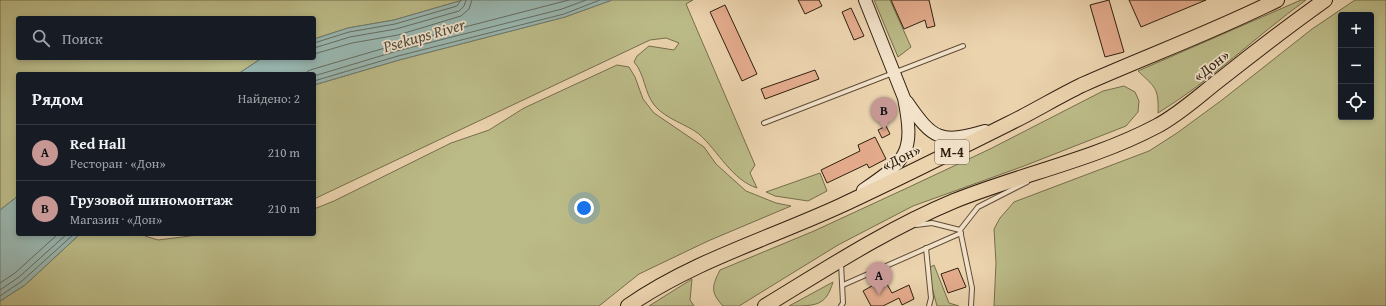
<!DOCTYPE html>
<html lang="ru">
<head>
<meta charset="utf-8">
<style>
	body { margin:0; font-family:"Gentium Book Plus",serif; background:#20242c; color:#f1f3f6 }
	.controls { position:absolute; right:12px; top:12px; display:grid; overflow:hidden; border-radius:4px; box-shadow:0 2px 6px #0003 }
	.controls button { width:36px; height:36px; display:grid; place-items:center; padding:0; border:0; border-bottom:1px solid #363941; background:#171b24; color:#f1f3f6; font:20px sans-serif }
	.you { position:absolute; left:584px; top:208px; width:14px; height:14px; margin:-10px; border:3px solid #fff; border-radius:50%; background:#1a73e8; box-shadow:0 0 0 6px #1a73e833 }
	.badge { display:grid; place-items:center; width:26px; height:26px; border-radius:50%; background:#c59692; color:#111; font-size:13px; font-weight:700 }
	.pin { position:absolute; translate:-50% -33px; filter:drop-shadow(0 1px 2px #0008) }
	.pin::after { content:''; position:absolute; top:21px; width:14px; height:12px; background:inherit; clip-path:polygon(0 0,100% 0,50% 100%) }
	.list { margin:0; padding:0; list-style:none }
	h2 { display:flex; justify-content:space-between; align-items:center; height:52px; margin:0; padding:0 16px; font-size:17px }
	h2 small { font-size:13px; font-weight:400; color:#9ea1a6 }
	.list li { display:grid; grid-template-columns:26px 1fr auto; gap:12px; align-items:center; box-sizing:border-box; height:56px; padding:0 16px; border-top:1px solid #363941 }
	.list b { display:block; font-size:15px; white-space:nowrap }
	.list p { margin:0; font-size:13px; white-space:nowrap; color:#9ea1a6 }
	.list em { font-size:13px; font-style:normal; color:#9ea1a6 }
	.icon { flex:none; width:22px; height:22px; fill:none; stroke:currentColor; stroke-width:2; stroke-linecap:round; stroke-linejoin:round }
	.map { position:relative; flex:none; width:1386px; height:306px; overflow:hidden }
	.search { position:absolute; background:#171b24; box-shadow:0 2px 6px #0003; left:16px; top:16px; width:300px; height:44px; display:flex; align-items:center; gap:10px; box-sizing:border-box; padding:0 14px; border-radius:4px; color:#9ea1a6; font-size:15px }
	.panel { position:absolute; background:#171b24; box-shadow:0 2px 6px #0003; left:16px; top:72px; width:300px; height:164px; border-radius:4px }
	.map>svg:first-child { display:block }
	.green { fill:#bb8; stroke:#766e4c; fill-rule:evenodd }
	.water { fill:#99b7b1; stroke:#6f7b70 }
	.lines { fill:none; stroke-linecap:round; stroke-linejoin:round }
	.shore { stroke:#656c60; stroke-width:1 }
	.building { fill:#e3ab8c; stroke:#31200f }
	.service-casing { stroke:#604d37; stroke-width:6 }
	.secondary-casing { stroke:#31200f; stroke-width:14 }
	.trunk-casing { stroke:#31200f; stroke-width:16 }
	.service { stroke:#f2e2ca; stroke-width:4 }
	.secondary { stroke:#f2e2ca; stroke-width:12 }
	.trunk { stroke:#ebd3ae; stroke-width:14 }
	.labels { text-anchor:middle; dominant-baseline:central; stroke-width:3.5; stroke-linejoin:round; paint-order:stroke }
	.shield { fill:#f2e2ca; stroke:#6b5a47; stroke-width:1 }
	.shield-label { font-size:14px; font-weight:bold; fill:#31200f }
	.street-label { font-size:15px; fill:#31200f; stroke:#f2e2ca }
	.water-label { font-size:16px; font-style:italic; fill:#504d40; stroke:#f2e2ca }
</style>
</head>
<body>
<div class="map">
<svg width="1386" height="306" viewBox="0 0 1386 306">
	<rect width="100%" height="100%" fill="#ebd3ae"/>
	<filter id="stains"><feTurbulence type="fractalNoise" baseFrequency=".005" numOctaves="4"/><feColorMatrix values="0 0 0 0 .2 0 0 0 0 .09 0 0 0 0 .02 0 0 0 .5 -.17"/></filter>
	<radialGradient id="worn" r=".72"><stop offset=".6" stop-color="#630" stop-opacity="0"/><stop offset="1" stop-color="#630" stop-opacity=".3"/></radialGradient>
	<!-- green -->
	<g class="green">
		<polygon points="0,0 463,0 394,20 348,28 314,39 314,18 18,18 18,58 262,58 238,74 18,74 18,196 0,210"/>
		<path d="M 612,0 L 693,0 L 686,4 L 755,165 L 750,173 L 757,188 C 732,180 718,151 699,134 C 686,124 666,119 655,106 C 644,93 645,74 634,62 L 637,56 L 649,46 L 674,50 L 679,43 L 666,38 L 650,40 L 314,199 L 314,85 L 399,60 L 565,17 Z"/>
		<polygon points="874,0 890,0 911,47 898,57"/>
		<path d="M 1301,0 L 1306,0 C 1256,36 1212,80 1158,113 C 1159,88 1155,87 1138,71 Z"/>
		<path d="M 1355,0 L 1386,0 L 1386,306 L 994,306 L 996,263 L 994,229 L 1000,218 L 1014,202 L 1149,151 L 1177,133 L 1222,100 L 1312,29 ZM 1341,15 L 1371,15 L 1371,117 L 1341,117 Z"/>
		<polygon points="617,65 629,67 635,77 643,99 654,113 704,147 716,164 746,191 776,203 791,206 708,241 639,274 599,306 0,306 0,301 25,285 80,234 148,234 145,236 158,240 206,234 314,234 314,209 334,201 451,143 489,130 524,108"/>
		<path d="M 1124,86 L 1135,92 L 1139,101 L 1138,112 L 1126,126 L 1024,166 L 913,206 L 838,245 L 739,306 L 723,306 C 710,292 712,286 720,270 L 814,231 L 907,188 L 990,149 L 1103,91 Z"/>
		<polygon points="820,173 827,191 808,201 775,196 766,192"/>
		<polygon points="934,265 949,303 959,306 937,306 927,269"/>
		<polygon points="692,279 690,300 694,306 649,306"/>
		<path d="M 833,282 C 826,306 816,306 789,306 Z"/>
	</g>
	<!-- water -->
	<g class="water">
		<polygon points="463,0 612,0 565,17 399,60 314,85 314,74 238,74 262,58 314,58 314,39 348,28 394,20"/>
		<polygon points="18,196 18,234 80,234 25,285 0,301 0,210"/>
	</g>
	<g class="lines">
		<!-- shore -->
		<g class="shore">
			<polyline points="314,43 349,32 395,24 457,6 461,0"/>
			<polyline points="314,48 350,37 396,29 459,11 464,6 466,0"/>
			<polyline points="314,54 352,43 398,35 461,16 469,9 472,0"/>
			<polyline points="304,74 310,70 395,45 569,0"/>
			<polyline points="314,76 397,51 562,9 586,0"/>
			<polyline points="314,81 398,56 564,14 600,0"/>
			<polyline points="0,283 15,273 58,234"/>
			<polyline points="0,290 19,277 67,234"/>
			<polyline points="0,296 22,281 74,234"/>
		</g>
	</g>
	<!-- building -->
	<g class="building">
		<polygon points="798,0 819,0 822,6 805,14"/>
		<polygon points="891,0 929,0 935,26 927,28 925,20 904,29"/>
		<polygon points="1109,0 1124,52 1105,57 1090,5"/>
		<polygon points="1129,0 1206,0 1141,27"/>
		<polygon points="725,5 757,74 742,81 710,12"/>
		<polygon points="851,8 864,36 854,40 842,12"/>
		<polygon points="815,70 819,79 765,99 761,89"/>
		<polygon points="886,126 890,134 882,138 878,130"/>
		<polygon points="875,137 886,159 869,168 867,164 827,183 821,170 860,151 858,145"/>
		<polygon points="958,268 966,287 948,293 941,274"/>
		<polygon points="884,279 892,293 909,285 914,299 902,305 899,298 883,306 871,306 863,291"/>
	</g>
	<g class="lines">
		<!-- service casing -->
		<g class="service-casing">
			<g id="service">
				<polyline points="764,123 963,46"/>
				<polyline points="916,225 932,223 960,230"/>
				<polyline points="926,248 931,298 929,306"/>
				<polyline points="843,285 961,233"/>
				<polyline points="841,306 843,303 841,263"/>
				<polyline points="971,306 972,288 960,230 978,207 1027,182"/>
			</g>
		</g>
		<!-- secondary casing -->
		<g class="secondary-casing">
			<g id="secondary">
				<path d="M 907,102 C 933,140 941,144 985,131"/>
				<path d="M 863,190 C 907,160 915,153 904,98 L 865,0"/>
			</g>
		</g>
		<!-- trunk casing -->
		<g class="trunk-casing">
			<g id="trunk">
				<path d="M 628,306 C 693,261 768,239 840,206 C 896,180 952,152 1008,124 C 1033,112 1057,97 1082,85 C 1147,56 1213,32 1277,0"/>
				<path d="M 765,306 C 826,269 887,229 954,201 C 1021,174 1093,160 1157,126 C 1180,114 1201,94 1222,78 C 1256,51 1290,25 1325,0"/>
			</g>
		</g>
		<!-- service -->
		<use href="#service" class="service"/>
		<!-- secondary -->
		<use href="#secondary" class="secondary"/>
		<!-- trunk -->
		<use href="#trunk" class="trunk"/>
	</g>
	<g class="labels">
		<!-- shield labels -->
		<rect class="shield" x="935" y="140" width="34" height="24" rx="3"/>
		<g class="shield-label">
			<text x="952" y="152">М-4</text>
		</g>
		<!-- street labels -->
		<g class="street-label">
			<text transform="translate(1211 65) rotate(-38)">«Дон»</text>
			<text transform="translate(901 157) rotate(-26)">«Дон»</text>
		</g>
		<!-- water labels -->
		<g class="water-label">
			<text transform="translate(424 35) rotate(-16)">Psekups River</text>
		</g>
	</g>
	<rect width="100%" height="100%" filter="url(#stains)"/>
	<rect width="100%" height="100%" fill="url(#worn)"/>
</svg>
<div class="controls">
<button>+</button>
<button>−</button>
<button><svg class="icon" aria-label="locate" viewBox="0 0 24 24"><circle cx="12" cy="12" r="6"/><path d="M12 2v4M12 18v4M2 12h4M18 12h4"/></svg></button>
</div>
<div class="you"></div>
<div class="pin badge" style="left:879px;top:295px">A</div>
<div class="pin badge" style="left:884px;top:130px">B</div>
<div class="search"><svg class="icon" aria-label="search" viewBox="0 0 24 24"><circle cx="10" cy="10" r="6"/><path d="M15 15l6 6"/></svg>Поиск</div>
<section class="panel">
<h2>Рядом<small>Найдено: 2</small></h2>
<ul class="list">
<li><span class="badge">A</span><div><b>Red Hall</b><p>Ресторан · «Дон»</p></div><em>210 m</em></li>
<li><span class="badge">B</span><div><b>Грузовой шиномонтаж</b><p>Магазин · «Дон»</p></div><em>210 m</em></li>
</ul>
</section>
</div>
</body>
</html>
